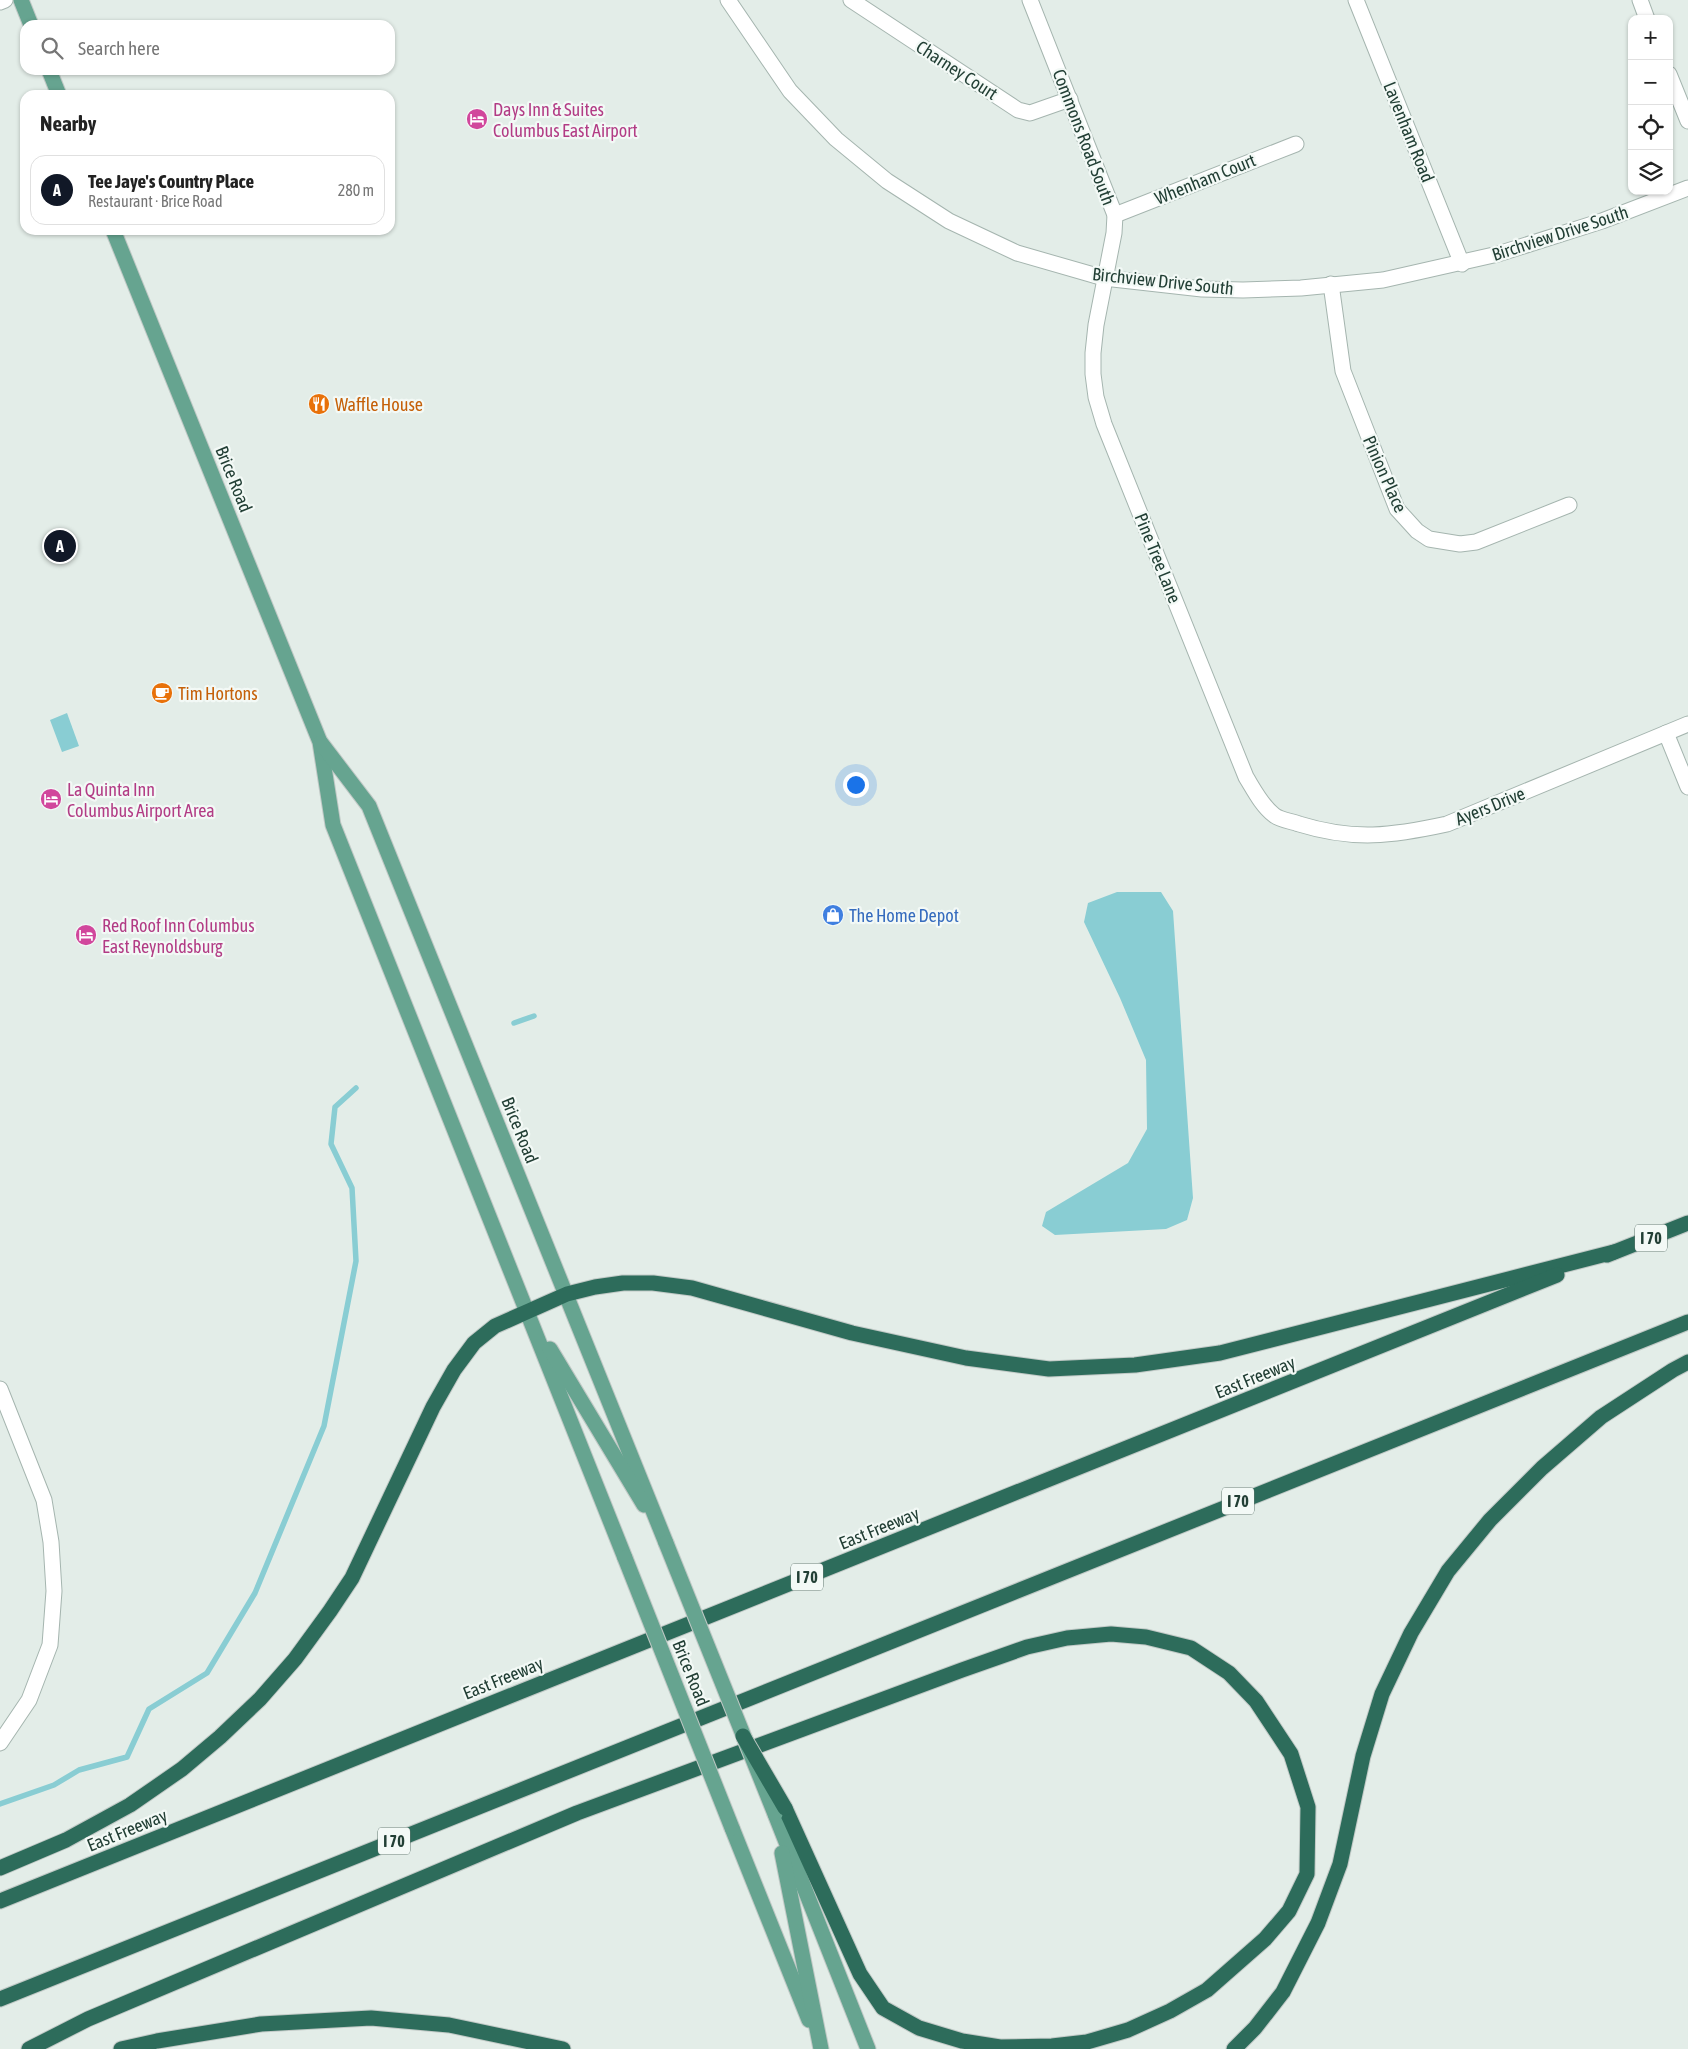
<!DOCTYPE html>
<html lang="en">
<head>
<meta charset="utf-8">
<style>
	body { margin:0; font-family:"Asap Condensed",sans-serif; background:#f6f6f6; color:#222 }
	.controls { position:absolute; right:15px; top:15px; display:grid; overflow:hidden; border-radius:10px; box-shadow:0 1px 4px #0004 }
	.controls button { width:45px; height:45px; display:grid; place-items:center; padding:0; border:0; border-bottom:1px solid #e0e0e0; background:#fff; color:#222; font:25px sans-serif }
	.you { position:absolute; left:855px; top:784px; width:18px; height:18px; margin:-12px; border:4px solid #fff; border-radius:50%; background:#1a73e8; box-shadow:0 0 0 8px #1a73e833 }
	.badge { display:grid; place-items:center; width:32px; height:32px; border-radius:50%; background:#111827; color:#fff; font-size:16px; font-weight:700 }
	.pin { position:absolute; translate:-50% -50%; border:2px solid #fff; box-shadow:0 1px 5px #0006 }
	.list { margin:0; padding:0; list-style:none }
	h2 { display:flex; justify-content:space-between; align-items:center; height:65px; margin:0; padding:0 20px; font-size:21px }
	h2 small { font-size:16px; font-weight:400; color:#767676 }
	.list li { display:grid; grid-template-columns:32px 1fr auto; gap:15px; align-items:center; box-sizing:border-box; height:70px; margin:0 10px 10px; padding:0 10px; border:1px solid #e0e0e0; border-radius:15px }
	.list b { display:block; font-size:19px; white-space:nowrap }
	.list p { margin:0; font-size:16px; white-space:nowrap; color:#767676 }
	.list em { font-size:16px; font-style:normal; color:#767676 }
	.icon { flex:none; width:28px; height:28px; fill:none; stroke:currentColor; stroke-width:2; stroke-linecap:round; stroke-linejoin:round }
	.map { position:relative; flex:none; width:1688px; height:2049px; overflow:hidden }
	.search { position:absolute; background:#fff; box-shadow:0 1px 4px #0004; left:20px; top:20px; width:375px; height:55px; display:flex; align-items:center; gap:12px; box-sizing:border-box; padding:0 18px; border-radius:15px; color:#767676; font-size:19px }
	.panel { position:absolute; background:#fff; box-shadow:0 1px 4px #0004; left:20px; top:90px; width:375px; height:145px; border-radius:15px }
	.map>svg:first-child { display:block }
	.water { fill:#89cdd3 }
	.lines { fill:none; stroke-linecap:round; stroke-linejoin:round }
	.stream { stroke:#89cdd3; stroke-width:5.5 }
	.minor-casing { stroke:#a5b5af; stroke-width:17 }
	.major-casing { stroke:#c1c9c6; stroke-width:17 }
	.highway-casing { stroke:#c1c9c6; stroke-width:17 }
	.minor { stroke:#fff; stroke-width:15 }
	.major { stroke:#66a490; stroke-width:15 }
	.highway { stroke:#2d6c5b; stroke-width:15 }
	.major-bridge-casing { stroke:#c1c9c6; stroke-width:17; stroke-linecap:butt }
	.highway-bridge-casing { stroke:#c1c9c6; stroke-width:17; stroke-linecap:butt }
	.major-bridge { stroke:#66a490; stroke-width:15 }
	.highway-bridge { stroke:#2d6c5b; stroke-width:15 }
	.labels { text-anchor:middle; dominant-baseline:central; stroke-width:4.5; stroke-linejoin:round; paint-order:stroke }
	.shield { fill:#f3f9f6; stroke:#61776f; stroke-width:1 }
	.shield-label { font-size:16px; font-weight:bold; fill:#223f35 }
	.street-label { font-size:18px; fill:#223f35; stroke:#f3f9f6 }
	.hotel-label { font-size:18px; fill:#b23c85; stroke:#f3f9f6; text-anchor:start }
	.food-label { font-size:18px; fill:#c56008; stroke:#f3f9f6; text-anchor:start }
	.shop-label { font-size:18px; fill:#366cbe; stroke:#f3f9f6; text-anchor:start }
</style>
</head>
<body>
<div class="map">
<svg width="1688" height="2049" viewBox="0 0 1688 2049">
	<rect width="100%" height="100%" fill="#e3ede8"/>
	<!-- water -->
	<g class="water">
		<polygon points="67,713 79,746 62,752 50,720"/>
		<polygon points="1117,892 1161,892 1173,911 1193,1198 1187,1220 1166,1229 1055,1235 1042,1226 1046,1212 1128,1163 1147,1129 1146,1060 1120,998 1084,922 1088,903"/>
	</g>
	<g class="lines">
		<!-- stream -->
		<g class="stream">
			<polyline points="514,1023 534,1016"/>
			<polyline points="0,1804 54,1785 79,1770 127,1757 149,1709 207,1673 255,1593 324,1426 356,1261 352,1188 331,1144 335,1107 356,1088"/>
		</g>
		<!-- minor casing -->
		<g class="minor-casing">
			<g id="minor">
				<polyline points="728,0 790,91 836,139 887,181 949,221 1017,253 1104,278 1202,289 1243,290 1301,288 1383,280 1498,254 1602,221 1688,188"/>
				<polyline points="851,0 1018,110 1030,113 1070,99"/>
				<path d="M 1030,0 L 1115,215 L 1114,233 L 1096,325 L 1093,353 L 1093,374 L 1096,397 L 1104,424 L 1246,777 C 1254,790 1262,806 1274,815 C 1280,820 1291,821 1299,824 C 1354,841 1392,836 1447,824 L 1688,724"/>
				<polyline points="1356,0 1462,264"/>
				<polyline points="1640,0 1647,19"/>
				<polyline points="0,2 5,0"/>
				<polyline points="1669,74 1688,121"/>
				<polyline points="1115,215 1296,144"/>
				<polyline points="1331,284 1343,371 1397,509 1417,531 1429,539 1460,544 1476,542 1569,505"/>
				<polyline points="1666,733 1688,787"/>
				<polyline points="0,1389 44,1500 51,1542 54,1591 50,1645 29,1700 0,1743"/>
			</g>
		</g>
		<!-- major casing -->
		<g class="major-casing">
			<g id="major">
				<polyline points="21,0 31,25"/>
				<polyline points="49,70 59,95"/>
				<polyline points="113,230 320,742 333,825 625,1558"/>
				<polyline points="321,743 369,806 666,1543"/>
				<polyline points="550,1349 644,1505"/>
				<polyline points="775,1814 868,2049"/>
				<polyline points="732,1828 809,2020"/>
				<polyline points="782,1853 821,2049"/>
			</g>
		</g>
		<!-- highway casing -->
		<g class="highway-casing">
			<g id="highway">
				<polyline points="1607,1255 1688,1223"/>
				<polyline points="0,1868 66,1840 130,1805 182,1769 220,1737 260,1699 295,1659 330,1611 352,1578 433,1407 454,1370 474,1343 495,1326 567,1294 595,1287 623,1283 653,1283 692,1288 852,1333 966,1358 1049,1369 1135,1365 1220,1353 1614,1252"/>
				<polyline points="0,1901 1557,1275"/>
				<path d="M 0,1999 C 563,1773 1125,1546 1688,1322"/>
				<polyline points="29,2049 88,2019 577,1813 962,1670 1027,1647 1067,1638 1111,1634 1146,1637 1191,1648 1229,1673 1256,1701 1291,1754 1308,1807 1307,1874 1289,1911 1265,1939 1207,1990 1170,2011 1128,2030 1087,2042 1052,2046 1000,2047 962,2041 919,2028 883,2008 860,1974 785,1808"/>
				<polyline points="121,2049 157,2041 261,2024 371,2018 449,2025 563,2049"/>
				<polyline points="1234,2049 1255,2028 1283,1992 1318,1923 1340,1864 1363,1756 1382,1694 1411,1633 1448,1571 1490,1520 1542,1468 1601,1417 1673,1370 1688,1362"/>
			</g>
		</g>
		<!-- minor -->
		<use href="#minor" class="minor"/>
		<!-- major -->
		<use href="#major" class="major"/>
		<!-- highway -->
		<use href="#highway" class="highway"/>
		<!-- major-bridge casing -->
		<g class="major-bridge-casing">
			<g id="major-bridge">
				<polyline points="666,1543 775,1814"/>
				<polyline points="625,1558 732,1828"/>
			</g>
		</g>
		<!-- highway-bridge casing -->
		<g class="highway-bridge-casing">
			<polyline id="highway-bridge" points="743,1736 785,1808"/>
		</g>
		<!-- major-bridge -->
		<use href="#major-bridge" class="major-bridge"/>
		<!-- highway-bridge -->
		<use href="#highway-bridge" class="highway-bridge"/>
	</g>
	<!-- icons -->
	<defs>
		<g id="hotel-disc" transform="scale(1.125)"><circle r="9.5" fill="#d1479c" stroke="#f3f9f6"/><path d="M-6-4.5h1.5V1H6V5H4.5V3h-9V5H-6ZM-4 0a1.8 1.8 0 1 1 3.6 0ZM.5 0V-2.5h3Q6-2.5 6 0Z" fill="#fff"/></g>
		<g id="restaurant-disc" transform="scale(1.125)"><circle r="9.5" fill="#e8710a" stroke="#f3f9f6"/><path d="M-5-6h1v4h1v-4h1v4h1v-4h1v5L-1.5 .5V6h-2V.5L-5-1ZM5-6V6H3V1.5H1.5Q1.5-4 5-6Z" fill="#fff"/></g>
		<g id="cafe-disc" transform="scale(1.125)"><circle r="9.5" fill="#e8710a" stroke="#f3f9f6"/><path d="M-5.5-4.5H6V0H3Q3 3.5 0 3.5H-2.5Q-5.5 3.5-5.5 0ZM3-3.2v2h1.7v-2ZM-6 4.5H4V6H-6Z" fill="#fff"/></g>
		<g id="shop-disc" transform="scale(1.125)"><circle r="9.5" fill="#3f7fe0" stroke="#f3f9f6"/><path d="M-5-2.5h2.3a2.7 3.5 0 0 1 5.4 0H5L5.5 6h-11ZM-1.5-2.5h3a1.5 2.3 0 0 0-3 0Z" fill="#fff"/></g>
	</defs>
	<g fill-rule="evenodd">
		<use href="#hotel-disc" x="477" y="119"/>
		<use href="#restaurant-disc" x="319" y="404"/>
		<use href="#cafe-disc" x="162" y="693"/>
		<use href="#hotel-disc" x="51" y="799"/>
		<use href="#shop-disc" x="833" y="915"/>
		<use href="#hotel-disc" x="86" y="935"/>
	</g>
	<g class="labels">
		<!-- shield labels -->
		<g class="shield">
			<rect x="1635" y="1224.5" width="32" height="27" rx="4"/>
			<rect x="1222" y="1487.5" width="32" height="27" rx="4"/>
			<rect x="791" y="1563.5" width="32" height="27" rx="4"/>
			<rect x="378" y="1827.5" width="32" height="27" rx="4"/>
		</g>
		<g class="shield-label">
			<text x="1651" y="1238">I 70</text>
			<text x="1238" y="1501">I 70</text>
			<text x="807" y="1577">I 70</text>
			<text x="394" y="1841">I 70</text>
		</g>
		<!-- street labels -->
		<g class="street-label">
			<text transform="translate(957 70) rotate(33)">Charney Court</text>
			<text transform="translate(1409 132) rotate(68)">Lavenham Road</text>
			<text transform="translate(1084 137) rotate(69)">Commons Road South</text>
			<text transform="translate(1205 179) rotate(-22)">Whenham Court</text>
			<text transform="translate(1560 233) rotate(-18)">Birchview Drive South</text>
			<text transform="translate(1163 281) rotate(6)">Birchview Drive South</text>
			<text transform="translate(1385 474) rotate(66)">Pinion Place</text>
			<text transform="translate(234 479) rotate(68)">Brice Road</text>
			<text transform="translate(1158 558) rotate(68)">Pine Tree Lane</text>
			<text transform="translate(1490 806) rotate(-22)">Ayers Drive</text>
			<text transform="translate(520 1130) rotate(68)">Brice Road</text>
			<text transform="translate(1255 1377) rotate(-22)">East Freeway</text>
			<text transform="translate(879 1528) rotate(-22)">East Freeway</text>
			<text transform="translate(691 1673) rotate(68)">Brice Road</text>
			<text transform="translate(503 1678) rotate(-22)">East Freeway</text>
			<text transform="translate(127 1830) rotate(-22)">East Freeway</text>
		</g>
		<!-- hotel labels -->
		<g class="hotel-label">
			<text x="493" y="109">Days Inn &amp; Suites<tspan x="493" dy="21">Columbus East Airport</tspan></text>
			<text x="67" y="789">La Quinta Inn<tspan x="67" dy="21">Columbus Airport Area</tspan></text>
			<text x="102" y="925">Red Roof Inn Columbus<tspan x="102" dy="21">East Reynoldsburg</tspan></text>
		</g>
		<!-- food labels -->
		<g class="food-label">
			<text x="335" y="404">Waffle House</text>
			<text x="178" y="693">Tim Hortons</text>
		</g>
		<!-- shop labels -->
		<g class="shop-label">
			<text x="849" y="915">The Home Depot</text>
		</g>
	</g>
</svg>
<div class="controls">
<button>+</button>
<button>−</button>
<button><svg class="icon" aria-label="locate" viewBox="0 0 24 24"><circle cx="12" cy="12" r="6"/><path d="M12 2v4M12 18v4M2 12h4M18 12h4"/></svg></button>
<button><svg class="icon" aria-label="layers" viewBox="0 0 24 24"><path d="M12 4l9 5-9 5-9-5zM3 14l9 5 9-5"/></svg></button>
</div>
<div class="you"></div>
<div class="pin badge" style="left:60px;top:546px">A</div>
<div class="search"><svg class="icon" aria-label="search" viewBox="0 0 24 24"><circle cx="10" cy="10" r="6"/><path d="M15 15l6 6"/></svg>Search here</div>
<section class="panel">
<h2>Nearby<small></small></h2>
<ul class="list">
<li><span class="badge">A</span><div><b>Tee Jaye's Country Place</b><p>Restaurant · Brice Road</p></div><em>280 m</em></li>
</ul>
</section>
</div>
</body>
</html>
